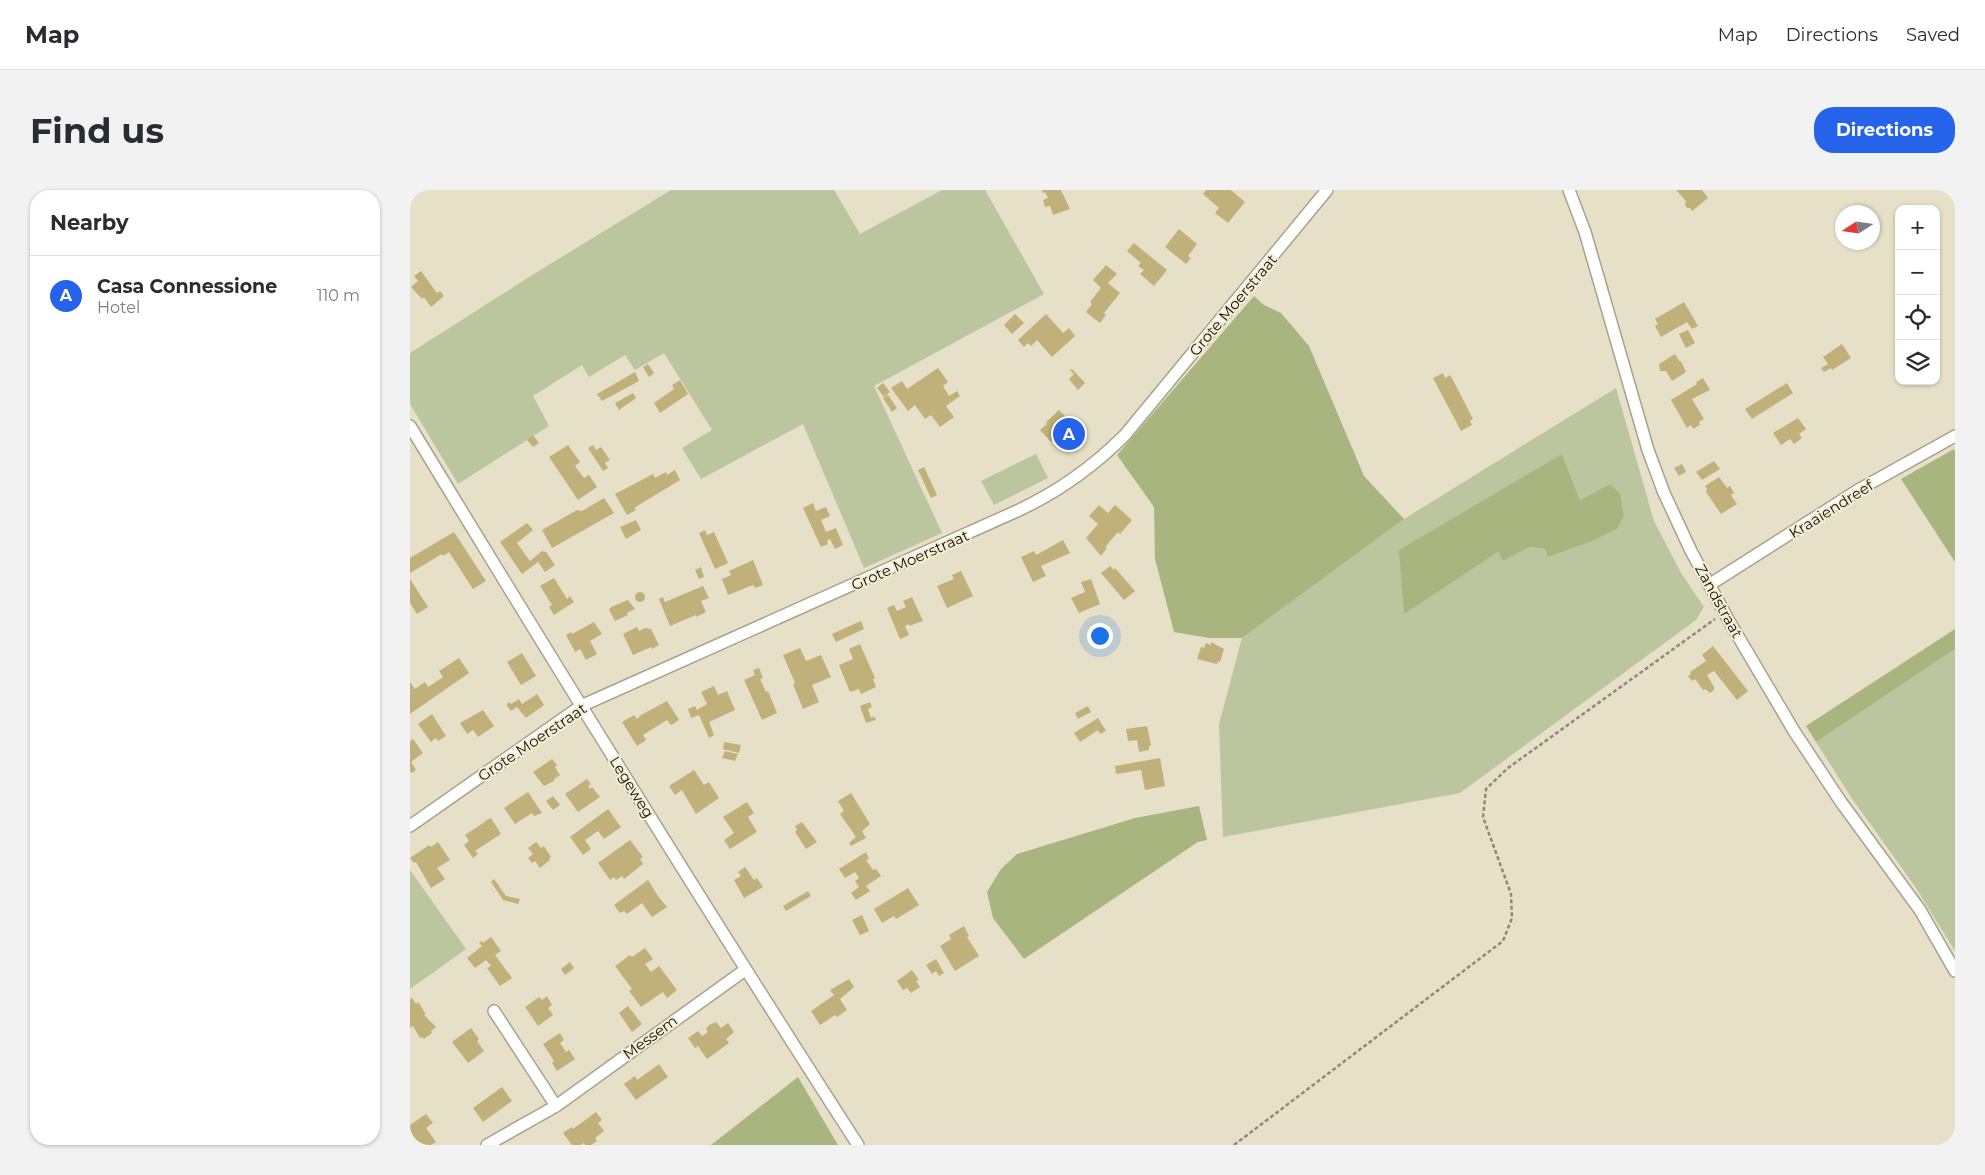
<!DOCTYPE html>
<html lang="en">
<head>
<meta charset="utf-8">
<style>
	body { margin:0; font-family:Montserrat,sans-serif; background:#f2f2f3; color:#2b2b33 }
	.controls { position:absolute; right:15px; top:15px; display:grid; overflow:hidden; border-radius:10px; box-shadow:0 1px 4px #0004 }
	.controls button { width:45px; height:45px; display:grid; place-items:center; padding:0; border:0; border-bottom:1px solid #e1e1e2; background:#fff; color:#2b2b33; font:25px sans-serif }
	.compass { position:absolute; left:1425px; top:15px; width:45px; height:45px; border-radius:50%; background:#fff; box-shadow:0 1px 4px #0004; rotate:258deg }
	.you { position:absolute; left:689px; top:445px; width:18px; height:18px; margin:-12px; border:4px solid #fff; border-radius:50%; background:#1a73e8; box-shadow:0 0 0 8px #1a73e833 }
	.badge { display:grid; place-items:center; width:32px; height:32px; border-radius:50%; background:#2563eb; color:#fff; font-size:16px; font-weight:700 }
	.pin { position:absolute; translate:-50% -50%; border:2px solid #fff; box-shadow:0 1px 5px #0006 }
	.list { margin:0; padding:0; list-style:none }
	h2 { display:flex; justify-content:space-between; align-items:center; height:65px; margin:0; padding:0 20px; font-size:21px }
	h2 small { font-size:16px; font-weight:400; color:#7c7c81 }
	.list li { display:grid; grid-template-columns:32px 1fr auto; gap:15px; align-items:center; box-sizing:border-box; height:80px; padding:0 20px; border-top:1px solid #e1e1e2 }
	.list b { display:block; font-size:19px; white-space:nowrap }
	.list p { margin:0; font-size:16px; white-space:nowrap; color:#7c7c81 }
	.list em { font-size:16px; font-style:normal; color:#7c7c81 }
	.icon { flex:none; width:28px; height:28px; fill:none; stroke:currentColor; stroke-width:2; stroke-linecap:round; stroke-linejoin:round }
	.map { position:relative; flex:none; width:1545px; height:955px; overflow:hidden; border-radius:20px }
	header { display:flex; align-items:center; gap:30px; box-sizing:border-box; height:70px; padding:0 25px; background:#fff; border-bottom:1px solid #e1e1e2 }
	header strong { font-size:24px }
	nav { display:flex; gap:28px; margin-inline-start:auto; font-size:18px }
	.intro { display:flex; align-items:center; justify-content:space-between; box-sizing:border-box; height:120px; padding:0 30px }
	h1 { margin:0; font-size:35px }
	.button { padding:12px 22px; border-radius:20px; background:#2563eb; color:#fff; font-size:18px; font-weight:700 }
	main { display:flex; gap:30px; padding:0 30px }
	aside { flex:1; background:#fff; border-radius:20px; box-shadow:0 1px 4px #0004 }
	.map>svg:first-child { display:block }
	.green { fill:#bbc59e; fill-rule:evenodd }
	.forest { fill:#a8b57f }
	.building { fill:#c0b17b }
	.lines { fill:none; stroke-linecap:round; stroke-linejoin:round }
	.minor-casing { stroke:#a8a28b; stroke-width:14 }
	.path { stroke:#8e8978; stroke-width:2.5; stroke-dasharray:4 2.5; stroke-linecap:butt }
	.minor { stroke:#fff; stroke-width:11 }
	.labels { text-anchor:middle; dominant-baseline:central; stroke-width:4; stroke-linejoin:round; paint-order:stroke }
	.street-label { font-size:15px; fill:#120f07; stroke:#f4eed5 }
</style>
</head>
<body>
<header>
<strong>Map</strong>
<nav><a>Map</a><a>Directions</a><a>Saved</a></nav>
</header>
<div class="intro"><h1>Find us</h1><a class="button">Directions</a></div>
<main>
<aside>
<h2>Nearby<small></small></h2>
<ul class="list">
<li><span class="badge">A</span><div><b>Casa Connessione</b><p>Hotel</p></div><em>110 m</em></li>
</ul>
</aside>
<div class="map">
<svg width="1545" height="955" viewBox="0 0 1545 955">
	<rect width="100%" height="100%" fill="#e7e0c8"/>
	<!-- green -->
	<g class="green">
		<polygon points="261,0 424,0 450,44 532,0 575,0 634,104 464,196 532,343 454,378 393,234 291,289 272,258 302,240 254,163 225,180 215,165 179,187 172,175 123,206 139,236 48,294 0,214 0,163 119,87"/>
		<path d="M 1206,198 L 1244,331 L 1271,383 L 1294,417 L 1286,430 L 1050,603 L 813,647 L 809,534 L 832,448 L 994,329 ZM 1152,264 L 1170,310 L 1200,294 L 1214,327 L 1207,339 L 1180,352 L 1138,367 L 1135,359 L 1120,357 L 1093,371 L 1088,362 L 994,423 Z"/>
		<polygon points="626,264 638,288 584,315 571,291"/>
		<polygon points="1545,459 1545,761 1504,695 1441,607 1406,552"/>
		<polygon points="0,680 56,759 0,799"/>
	</g>
	<!-- forest -->
	<g class="forest">
		<polygon points="844,106 854,115 871,123 899,156 954,286 994,329 832,448 799,448 764,442 745,369 744,317 707,265"/>
		<polygon points="1544,259 1545,261 1545,372 1491,289"/>
		<polygon points="1152,264 1170,310 1200,294 1210,304 1214,327 1207,339 1180,352 1138,367 1135,359 1120,357 1093,371 1088,362 994,424 989,360"/>
		<polygon points="1545,439 1545,459 1406,552 1396,536"/>
		<polygon points="789,616 797,650 788,652 614,769 583,728 577,702 591,679 607,664 725,628"/>
		<polygon points="388,887 428,955 301,955"/>
	</g>
	<!-- building -->
	<g class="building">
		<polygon points="632,0 651,0 660,19 643,25 640,16 635,17 633,10 638,8 635,2 633,3"/>
		<polygon points="796,0 821,0 835,12 818,33 805,23 809,18 793,4"/>
		<polygon points="1266,0 1292,0 1298,8 1282,21 1280,18 1277,18 1275,14 1276,11"/>
		<polygon points="769,39 787,54 778,66 781,68 776,74 755,57"/>
		<polygon points="724,53 757,80 744,96 730,84 734,80 728,76 731,73 717,61"/>
		<polygon points="696,75 707,84 698,93 710,103 694,123 696,125 690,133 676,122 682,114 680,112 691,98 683,90"/>
		<polygon points="11,81 27,103 30,101 34,106 21,117 14,107 12,109 1,97 8,91 4,86"/>
		<polygon points="1274,112 1288,136 1282,139 1277,132 1251,147 1245,136 1248,134 1245,129"/>
		<polygon points="605,124 614,133 602,144 594,135"/>
		<polygon points="636,124 653,143 659,138 665,146 642,167 627,150 621,156 618,153 614,157 608,150"/>
		<polygon points="1278,140 1285,153 1276,158 1269,144"/>
		<polygon points="1432,154 1441,168 1422,180 1421,178 1414,182 1411,178 1418,174 1413,167"/>
		<polygon points="1265,164 1270,172 1271,171 1276,182 1262,191 1256,181 1250,181 1249,174"/>
		<polygon points="238,174 244,183 239,187 233,177"/>
		<polygon points="528,178 538,192 533,196 539,206 547,201 550,206 536,216 544,227 530,237 521,225 515,229 505,215 498,221 481,198 492,191 497,199"/>
		<polygon points="662,179 675,193 668,200 659,189 664,184 660,180"/>
		<polygon points="225,182 229,191 192,211 187,204"/>
		<polygon points="1033,183 1035,188 1040,185 1043,190 1063,229 1060,231 1062,235 1051,241 1023,188"/>
		<polygon points="1293,188 1300,200 1282,209 1294,229 1289,232 1290,235 1283,239 1281,235 1277,238 1261,210 1287,194 1286,192"/>
		<polygon points="270,190 278,204 250,223 244,213 264,199 262,195"/>
		<polygon points="473,193 480,202 474,207 467,198"/>
		<polygon points="1377,193 1383,203 1342,229 1335,219"/>
		<polygon points="223,203 226,208 209,220 205,213"/>
		<polygon points="478,205 487,218 482,222 473,208"/>
		<polygon points="649,220 662,233 661,234 668,243 656,254 648,245 641,252 630,240 637,234 636,232"/>
		<polygon points="1388,228 1396,239 1389,244 1392,248 1384,254 1380,249 1371,255 1363,243"/>
		<polygon points="123,245 129,253 123,257 117,250"/>
		<polygon points="158,255 170,272 165,276 174,288 179,285 187,297 168,310 139,267"/>
		<polygon points="183,255 186,260 191,257 200,270 195,273 198,278 193,281 178,258"/>
		<polygon points="1304,271 1310,279 1292,290 1286,282"/>
		<polygon points="1272,274 1276,282 1269,286 1264,278"/>
		<polygon points="514,277 527,305 521,308 508,280"/>
		<polygon points="265,280 270,290 224,318 226,320 217,325 205,304 243,284 245,288 256,282 257,285"/>
		<polygon points="1309,287 1317,298 1320,296 1324,303 1321,305 1327,314 1311,324 1296,302 1297,299 1295,296"/>
		<polygon points="194,308 204,323 142,358 132,340 167,320 172,321"/>
		<polygon points="403,313 406,321 416,317 420,326 411,330 416,342 426,338 433,355 425,359 420,349 417,351 418,354 411,357 393,318"/>
		<polygon points="689,315 698,323 705,315 722,330 710,344 708,342 695,357 697,358 691,366 676,348 688,334 679,326"/>
		<polygon points="226,330 231,340 216,349 210,337"/>
		<polygon points="117,333 123,340 107,353 120,371 132,361 136,362 145,375 135,382 128,372 112,384 90,352"/>
		<polygon points="295,340 297,345 304,342 318,373 305,379 289,343"/>
		<polygon points="44,342 76,391 63,399 39,362 33,366 32,364 0,383 0,368"/>
		<polygon points="653,350 660,363 631,376 636,386 623,392 611,367 624,361 626,365"/>
		<polygon points="343,370 353,395 345,398 343,395 318,405 312,389 321,385 319,381"/>
		<polygon points="700,376 704,380 705,378 725,401 714,410 691,383"/>
		<polygon points="291,377 294,387 289,389 285,380"/>
		<polygon points="551,381 563,406 537,418 527,396 544,389 542,385"/>
		<polygon points="144,388 157,409 160,406 164,412 144,425 139,417 142,415 130,396"/>
		<polygon points="0,389 18,417 7,424 0,413"/>
		<polygon points="681,389 690,414 669,423 661,408 675,402 671,392"/>
		<polygon points="293,396 299,408 291,411 296,422 286,427 286,425 260,436 249,409 253,407 255,412"/>
		<circle cx="230" cy="407" r="5"/>
		<polygon points="502,407 513,431 499,436 499,434 495,436 499,445 490,449 477,418 484,415 487,421 496,417 493,411"/>
		<polygon points="218,410 225,419 217,423 218,425 205,431 199,420 201,417"/>
		<polygon points="451,431 454,439 426,452 422,444"/>
		<polygon points="184,432 192,444 180,451 187,464 176,470 170,459 165,462 156,445 161,442 162,444"/>
		<polygon points="227,437 229,441 235,438 241,439 249,455 242,459 241,457 223,465 213,444"/>
		<polygon points="801,452 814,459 810,472 808,471 807,474 787,469 791,457 794,458 796,453 801,455"/>
		<polygon points="450,454 465,488 463,489 466,497 451,504 449,499 440,502 429,475 443,469 439,459"/>
		<polygon points="1303,456 1338,501 1327,510 1304,481 1297,485 1304,497 1304,500 1300,503 1295,499 1293,500 1285,489 1282,491 1278,486 1281,484 1280,482 1296,471 1292,465"/>
		<polygon points="390,458 396,471 411,465 421,487 402,495 409,512 393,519 383,494 385,493 373,465"/>
		<polygon points="112,463 126,486 111,495 97,472"/>
		<polygon points="49,468 59,483 0,524 0,492 5,499 15,492 18,497 33,487 29,481"/>
		<polygon points="349,478 353,488 350,489 356,502 358,501 367,523 352,530 334,490 345,485 343,480"/>
		<polygon points="304,496 308,505 317,501 325,520 299,532 304,545 299,548 289,525 281,528 278,519 285,516 287,520 297,514 291,502"/>
		<polygon points="127,504 134,515 116,528 107,517 101,521 97,516 97,514 99,512 101,514 109,509 112,514"/>
		<polygon points="257,511 269,530 261,535 257,530 233,545 236,550 227,556 212,532 224,525 227,529 231,525"/>
		<polygon points="460,512 462,517 458,519 461,528 464,526 466,530 456,533 450,516"/>
		<polygon points="678,516 681,522 668,529 665,523"/>
		<polygon points="73,520 84,536 68,547 63,540 57,544 50,533"/>
		<polygon points="22,524 36,546 28,551 26,548 21,552 8,534"/>
		<polygon points="688,528 696,541 690,544 688,540 670,552 664,543"/>
		<polygon points="737,536 741,555 739,556 739,560 729,562 727,550 718,551 716,539"/>
		<polygon points="3,549 13,563 1,572 6,580 2,583 0,581 0,551"/>
		<polygon points="314,552 331,555 329,563 313,559"/>
		<polygon points="315,561 328,564 325,571 312,568"/>
		<polygon points="750,568 755,596 735,600 731,580 706,584 705,576"/>
		<polygon points="142,569 147,575 145,577 150,585 144,589 144,591 134,596 123,582"/>
		<polygon points="284,580 294,595 299,592 309,608 286,624 272,600 265,605 259,596"/>
		<polygon points="177,589 181,594 178,596 180,599 182,597 190,607 168,622 155,604"/>
		<polygon points="118,602 132,623 124,626 122,623 105,634 94,618"/>
		<polygon points="441,603 460,634 452,641 456,648 441,656 439,653 446,647 430,624 434,621 428,611"/>
		<polygon points="143,606 150,615 143,620 136,611"/>
		<polygon points="337,612 344,623 338,627 347,642 320,659 314,650 324,643 313,627"/>
		<polygon points="198,619 211,637 194,649 188,641 175,650 181,659 173,665 160,647"/>
		<polygon points="81,628 91,644 65,661 68,664 63,668 54,655 59,651 55,645 76,631 76,629 77,630"/>
		<polygon points="392,632 407,652 396,659 385,642 387,640 385,636"/>
		<polygon points="220,650 233,667 230,669 233,674 214,689 212,686 206,690 204,687 200,690 188,673"/>
		<polygon points="28,652 40,670 27,678 35,689 21,698 6,672 4,673 0,668 19,655 21,657"/>
		<polygon points="126,652 131,658 134,656 141,667 139,668 140,670 130,678 125,671 122,673 118,668 123,664 118,658"/>
		<polygon points="456,662 459,669 456,670 463,680 466,679 471,686 456,696 460,701 446,710 441,703 449,697 445,691 449,688 445,682 435,688 429,679"/>
		<polygon points="335,677 344,690 347,688 353,697 334,708 324,690 331,686 328,682"/>
		<polygon points="84,689 96,706 110,709 108,714 93,710 81,692"/>
		<polygon points="238,690 248,706 257,717 242,727 232,713 217,724 214,721 210,723 204,715"/>
		<polygon points="498,698 509,715 486,729 484,726 472,733 464,719"/>
		<polygon points="398,701 401,706 376,721 373,716"/>
		<polygon points="452,725 459,741 450,745 442,730"/>
		<polygon points="554,736 559,746 557,747 569,766 545,781 530,756 541,749 539,745"/>
		<polygon points="81,747 91,761 85,765 102,788 90,796 77,778 81,776 76,770 65,778 57,768 72,756 69,753 72,751 73,753"/>
		<polygon points="235,758 243,769 235,774 241,782 249,776 267,800 257,808 253,802 231,817 219,801 222,799 205,776 220,765 222,767"/>
		<polygon points="526,769 534,783 529,786 526,781 522,784 516,775"/>
		<polygon points="160,772 164,778 155,785 151,779"/>
		<polygon points="502,780 509,790 506,791 510,797 501,803 497,798 493,800 487,791"/>
		<polygon points="439,789 444,797 430,809 437,820 427,827 425,825 410,835 401,821 424,805 420,800"/>
		<polygon points="137,806 142,815 138,818 143,825 128,836 115,817 129,807 132,810"/>
		<polygon points="2,808 6,814 8,812 16,824 14,825 26,837 21,841 22,843 14,849 12,847 10,848 3,836 0,838 0,809"/>
		<polygon points="218,816 232,834 222,842 209,823"/>
		<polygon points="306,832 311,838 318,833 324,842 316,849 319,853 297,869 288,856 285,858 278,848 288,841 292,846 298,842 296,839 299,835"/>
		<polygon points="61,838 69,849 67,851 74,861 58,873 42,852"/>
		<polygon points="150,843 154,850 150,853 156,862 159,860 165,869 147,881 142,873 144,871 133,854"/>
		<polygon points="249,874 258,887 226,910 214,894 225,886 227,890"/>
		<polygon points="92,897 102,911 73,932 63,918"/>
		<polygon points="186,922 192,930 188,933 194,941 185,948 187,951 181,955 175,955 174,953 170,955 162,955 153,943 162,937 163,939"/>
		<polygon points="16,924 23,933 16,938 26,952 21,955 0,955 0,935"/>
	</g>
	<g class="lines">
		<!-- minor casing -->
		<g class="minor-casing">
			<g id="minor">
				<polyline points="1159,0 1175,42 1238,260 1254,303 1281,361 1319,431 1384,541 1431,612 1510,720 1545,781"/>
				<path d="M 0,236 C 147,478 295,718 448,955"/>
				<polyline points="1299,395 1450,299 1545,246"/>
				<path d="M 0,636 L 171,516 L 607,321 C 648,302 683,277 715,245 L 917,0"/>
				<polyline points="84,821 146,916 335,780"/>
				<polyline points="77,955 146,916"/>
			</g>
		</g>
		<!-- path -->
		<polyline class="path" points="824,955 1093,751 1102,728 1101,704 1073,627 1076,599 1098,578 1305,429"/>
		<!-- minor -->
		<use href="#minor" class="minor"/>
	</g>
	<g class="labels">
		<!-- street labels -->
		<g class="street-label">
			<text transform="translate(823 115) rotate(-50)">Grote Moerstraat</text>
			<text transform="translate(1421 319) rotate(-32)">Kraaiendreef</text>
			<text transform="translate(500 370) rotate(-24)">Grote Moerstraat</text>
			<text transform="translate(1309 411) rotate(61)">Zandstraat</text>
			<text transform="translate(122 552) rotate(-34)">Grote Moerstraat</text>
			<text transform="translate(222 597) rotate(58)">Legeweg</text>
			<text transform="translate(240 847) rotate(-36)">Messem</text>
		</g>
	</g>
</svg>
<div class="controls">
<button>+</button>
<button>−</button>
<button><svg class="icon" aria-label="locate" viewBox="0 0 24 24"><circle cx="12" cy="12" r="6"/><path d="M12 2v4M12 18v4M2 12h4M18 12h4"/></svg></button>
<button><svg class="icon" aria-label="layers" viewBox="0 0 24 24"><path d="M12 4l9 5-9 5-9-5zM3 14l9 5 9-5"/></svg></button>
</div>
<svg class="compass" viewBox="-18 -18 36 36"><path d="M0-13l5 13h-10z" fill="#e53935"/><path d="M0 13l5-13h-10z" fill="#7c7c81"/></svg>
<div class="you"></div>
<div class="pin badge" style="left:659px;top:244px">A</div>
</div>
</main>
</body>
</html>
